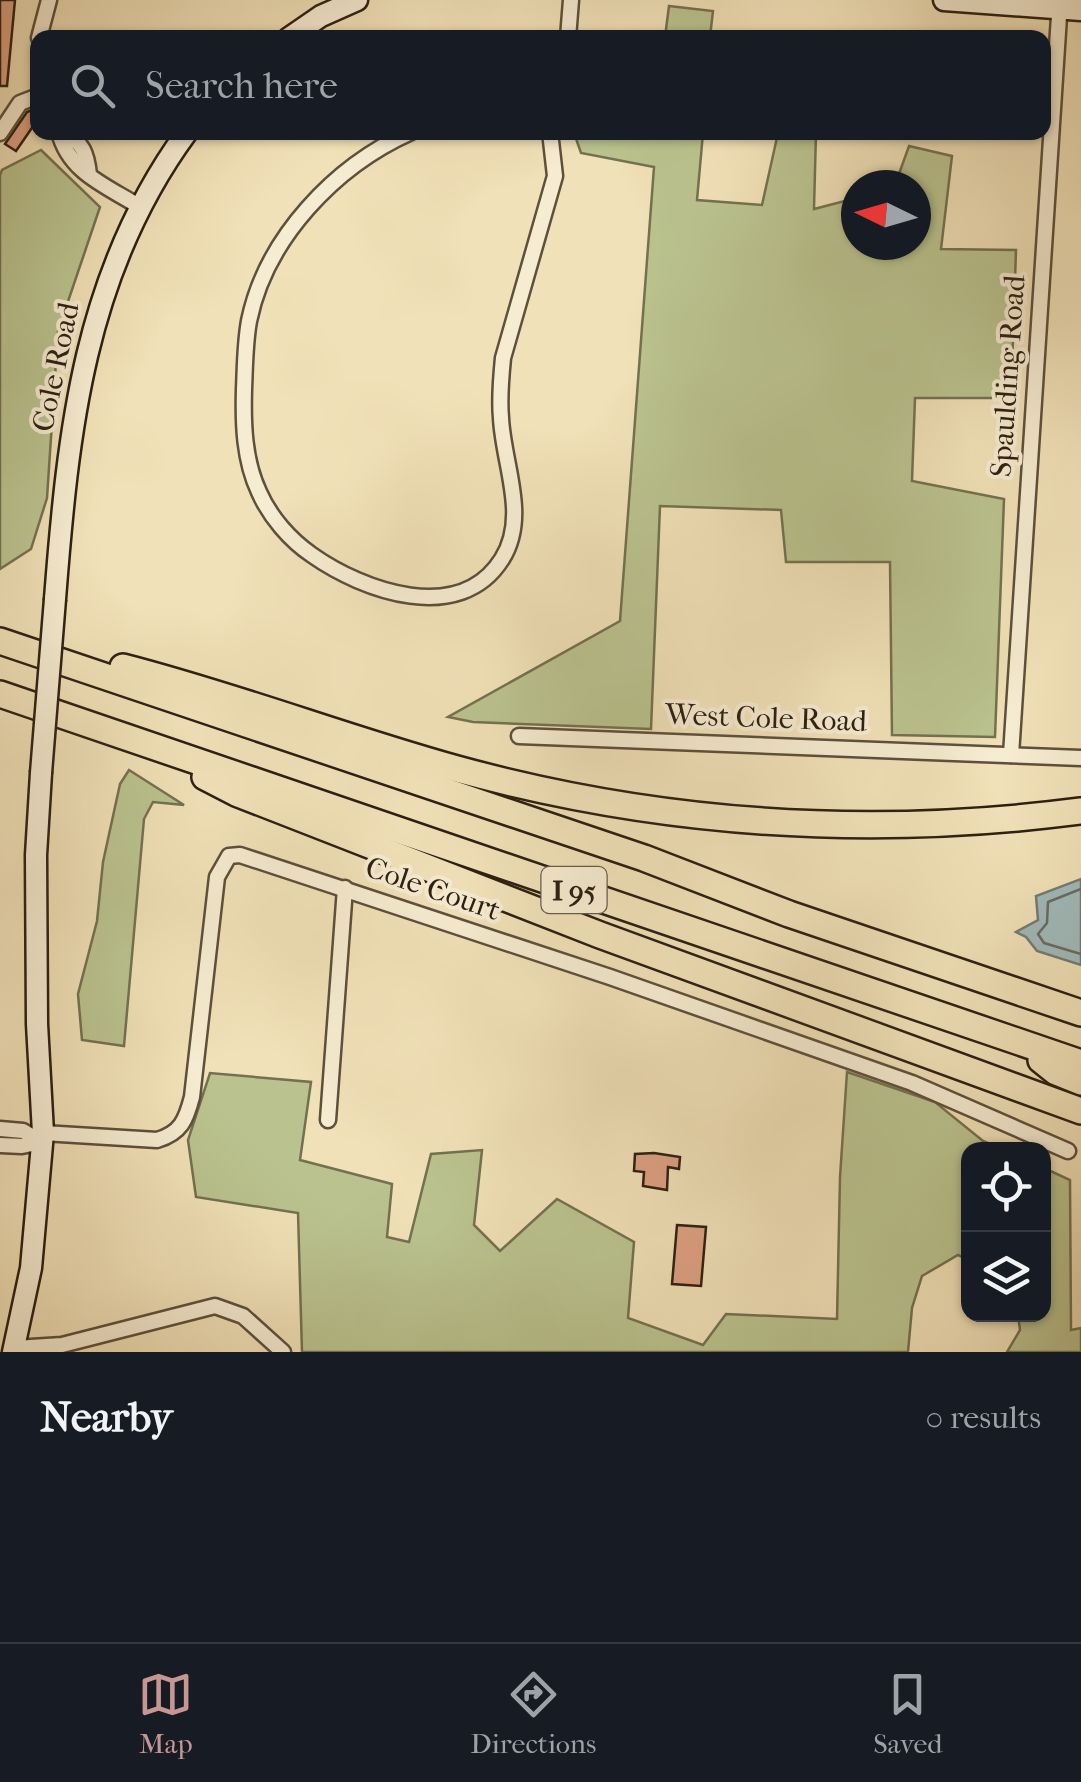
<!DOCTYPE html>
<html lang="en">
<head>
<meta charset="utf-8">
<style>
	body { margin:0; font-family:"IM FELL French Canon",serif; background:#242831; color:#f1f3f6 }
	.controls { position:absolute; right:30px; bottom:30px; display:grid; overflow:hidden; border-radius:20px; box-shadow:0 2px 8px #0004 }
	.controls button { width:90px; height:90px; display:grid; place-items:center; padding:0; border:0; border-bottom:2px solid #363941; background:#171b24; color:#f1f3f6; font:50px sans-serif }
	.compass { position:absolute; left:841px; top:170px; width:90px; height:90px; border-radius:50%; background:#171b24; box-shadow:0 2px 8px #0004; rotate:275deg }
	.list { margin:0; padding:0; list-style:none }
	h2 { display:flex; justify-content:space-between; align-items:center; height:130px; margin:0; padding:0 40px; font-size:42px }
	h2 small { font-size:32px; font-weight:400; color:#9ea1a6 }
	.icon { flex:none; width:55px; height:55px; fill:none; stroke:currentColor; stroke-width:2; stroke-linecap:round; stroke-linejoin:round }
	.map { position:relative; flex:none; width:1081px; height:1352px; overflow:hidden }
	.search { position:absolute; background:#171b24; box-shadow:0 2px 8px #0004; left:30px; right:30px; top:30px; height:110px; display:flex; align-items:center; gap:25px; box-sizing:border-box; padding:0 35px; border-radius:20px; color:#9ea1a6; font-size:38px }
	.sheet { height:290px; background:#171b24 }
	nav { display:flex; justify-content:space-around; align-items:center; box-sizing:border-box; height:140px; border-top:2px solid #363941; background:#171b24; font-size:28px; color:#9ea1a6 }
	nav a { display:grid; justify-items:center; gap:5px }
	nav .on { color:#c59692 }
	.map>svg:first-child { display:block }
	.green { fill:#bac38f; stroke:#737150; stroke-width:2.5 }
	.water { fill:#a1baba; stroke:#727c77; stroke-width:2.5 }
	.lines { fill:none; stroke-linecap:round; stroke-linejoin:round }
	.shore { stroke:#666c66; stroke-width:2.5 }
	.building { fill:#dda182; stroke:#2c1f12; stroke-width:2.5 }
	.street-casing { stroke:#5d503c; stroke-width:19 }
	.secondary-casing { stroke:#2c1f12; stroke-width:25 }
	.highway-casing { stroke:#2c1f12; stroke-width:30 }
	.street { stroke:#f6ecd1; stroke-width:14 }
	.secondary { stroke:#f6ecd1; stroke-width:20 }
	.highway { stroke:#f1e1b8; stroke-width:25 }
	.secondary-bridge-casing { stroke:#2c1f12; stroke-width:25; stroke-linecap:butt }
	.secondary-bridge { stroke:#f6ecd1; stroke-width:20 }
	.labels { text-anchor:middle; dominant-baseline:central; stroke-width:8; stroke-linejoin:round; paint-order:stroke }
	.shield { fill:#f6ecd1; stroke:#695c4b; stroke-width:2.5 }
	.shield-label { font-size:28px; font-weight:bold; fill:#2c1f12 }
	.street-label { font-size:30px; fill:#2c1f12; stroke:#f6ecd1 }
</style>
</head>
<body>
<div class="map">
<svg width="1081" height="1352" viewBox="0 0 1081 1352">
	<rect width="100%" height="100%" fill="#f1e1b8"/>
	<filter id="stains"><feTurbulence type="fractalNoise" baseFrequency=".002" numOctaves="4"/><feColorMatrix values="0 0 0 0 .2 0 0 0 0 .09 0 0 0 0 .02 0 0 0 .5 -.17"/></filter>
	<radialGradient id="worn" r=".72"><stop offset=".6" stop-color="#630" stop-opacity="0"/><stop offset="1" stop-color="#630" stop-opacity=".3"/></radialGradient>
	<!-- green -->
	<g class="green">
		<polygon points="669,6 713,11 710,37 665,37"/>
		<polygon points="574,133 703,133 697,200 762,205 778,133 816,133 814,209 856,198 856,245 916,245 916,185 895,185 909,146 952,156 941,249 1016,250 1011,398 915,398 912,481 1004,499 995,737 892,735 890,562 786,562 781,510 660,506 651,729 473,722 448,717 620,621 654,167 581,153"/>
		<polygon points="41,150 100,207 58,331 47,498 31,549 0,569 0,175 2,170"/>
		<polygon points="129,770 184,805 153,802 144,819 124,1046 82,1040 78,994 97,921 103,862 120,784"/>
		<polygon points="847,1072 935,1102 983,1141 1002,1149 968,1150 968,1260 958,1255 922,1276 912,1308 908,1352 302,1352 298,1213 196,1197 188,1140 210,1073 311,1082 300,1160 392,1184 387,1237 409,1242 431,1154 482,1150 474,1225 500,1251 557,1199 634,1242 628,1318 703,1345 726,1314 837,1319 840,1177"/>
		<polygon points="1044,1168 1070,1180 1071,1330 1081,1328 1081,1352 1007,1352 1020,1330 1018,1315 1044,1314"/>
	</g>
	<!-- water -->
	<polygon class="water" points="1081,879 1081,965 1037,951 1026,937 1016,932 1038,920 1036,896"/>
	<g class="lines">
		<!-- shore -->
		<polyline class="shore" points="1081,889 1048,902 1047,923 1038,934 1044,943 1081,954"/>
	</g>
	<!-- building -->
	<g class="building">
		<polygon points="0,0 15,0 7,86 0,86"/>
		<polygon points="32,110 38,114 38,119 16,151 5,144 27,112"/>
		<polygon points="654,1153 680,1157 679,1169 668,1167 667,1190 643,1186 644,1172 634,1171 635,1154"/>
		<polygon points="677,1225 706,1227 701,1286 672,1284"/>
	</g>
	<g class="lines">
		<!-- street casing -->
		<g class="street-casing">
			<g id="street">
				<polyline points="39,38 49,0"/>
				<polyline points="568,38 571,0"/>
				<path d="M 59,132 C 69,173 107,186 140,207"/>
				<path d="M 63,132 C 83,142 87,154 89,175"/>
				<path d="M 411,132 C 335,166 266,238 249,321 C 245,343 245,366 244,389 C 243,424 244,460 259,492 C 270,517 290,540 312,555 C 363,591 460,626 502,559 C 529,516 503,464 501,418 C 499,398 501,378 503,358 L 555,176 L 550,132"/>
				<polyline points="0,133 20,103 38,96"/>
				<polyline points="519,736 1081,758"/>
				<polyline points="1011,755 1060,1"/>
				<polyline points="328,1120 345,888"/>
				<polyline points="0,1129 23,1131 42,1142 22,1146 0,1145"/>
				<path d="M 43,1133 L 157,1140 C 181,1133 186,1120 192,1097 L 217,877 L 229,856 L 240,855 L 610,977 L 912,1083 L 1068,1151"/>
				<polyline points="15,1348 62,1345 215,1306 243,1316 283,1352"/>
			</g>
		</g>
		<!-- secondary casing -->
		<g class="secondary-casing">
			<g id="secondary">
				<polyline points="944,0 1081,10"/>
				<polyline points="289,38 321,16 357,0"/>
				<path d="M 55,599 C 68,431 84,272 187,132"/>
				<polyline points="13,1352 31,1268 43,1133 37,1024 36,855 41,773"/>
			</g>
		</g>
		<!-- highway casing -->
		<g class="highway-casing">
			<g id="highway">
				<polyline points="0,641 644,858 789,914 1081,1013"/>
				<path d="M 123,667 C 236,696 345,738 457,769 C 661,825 872,838 1081,811"/>
				<polyline points="0,694 1081,1063"/>
				<polyline points="205,777 236,793 600,935 1081,1111"/>
				<polyline points="1041,1060 1056,1072 1081,1082"/>
			</g>
		</g>
		<!-- street -->
		<use href="#street" class="street"/>
		<!-- secondary -->
		<use href="#secondary" class="secondary"/>
		<!-- highway -->
		<use href="#highway" class="highway"/>
		<!-- secondary-bridge casing -->
		<g class="secondary-bridge-casing">
			<polyline id="secondary-bridge" points="41,773 55,599"/>
		</g>
		<!-- secondary-bridge -->
		<use href="#secondary-bridge" class="secondary-bridge"/>
	</g>
	<g class="labels">
		<!-- shield labels -->
		<rect class="shield" x="541.5" y="867" width="65" height="46" rx="8"/>
		<g class="shield-label">
			<text x="574" y="890">I 95</text>
		</g>
		<!-- street labels -->
		<g class="street-label">
			<text transform="translate(56 367) rotate(-78)">Cole Road</text>
			<text transform="translate(1008 376) rotate(-86)">Spaulding Road</text>
			<text transform="translate(766 718) rotate(2)">West Cole Road</text>
			<text transform="translate(433 889) rotate(19)">Cole Court</text>
		</g>
	</g>
	<rect width="100%" height="100%" filter="url(#stains)"/>
	<rect width="100%" height="100%" fill="url(#worn)"/>
</svg>
<div class="controls">
<button><svg class="icon" aria-label="locate" viewBox="0 0 24 24"><circle cx="12" cy="12" r="6"/><path d="M12 2v4M12 18v4M2 12h4M18 12h4"/></svg></button>
<button><svg class="icon" aria-label="layers" viewBox="0 0 24 24"><path d="M12 4l9 5-9 5-9-5zM3 14l9 5 9-5"/></svg></button>
</div>
<svg class="compass" viewBox="-18 -18 36 36"><path d="M0-13l5 13h-10z" fill="#e53935"/><path d="M0 13l5-13h-10z" fill="#9ea1a6"/></svg>
<div class="search"><svg class="icon" aria-label="search" viewBox="0 0 24 24"><circle cx="10" cy="10" r="6"/><path d="M15 15l6 6"/></svg>Search here</div>
</div>
<section class="sheet">
<h2>Nearby<small>0 results</small></h2>
<ul class="list">
</ul>
</section>
<nav>
<a class="on"><svg class="icon" aria-label="map" viewBox="0 0 24 24"><path d="M3 6l6-2 6 2 6-2v14l-6 2-6-2-6 2zM9 4v14M15 6v14"/></svg>Map</a>
<a><svg class="icon" aria-label="directions" viewBox="0 0 24 24"><path d="M12 3l9 9-9 9-9-9zM9 14v-3h6M13 9l2 2-2 2"/></svg>Directions</a>
<a><svg class="icon" aria-label="saved" viewBox="0 0 24 24"><path d="M7 4h10v16l-5-4-5 4z"/></svg>Saved</a>
</nav>
</body>
</html>
